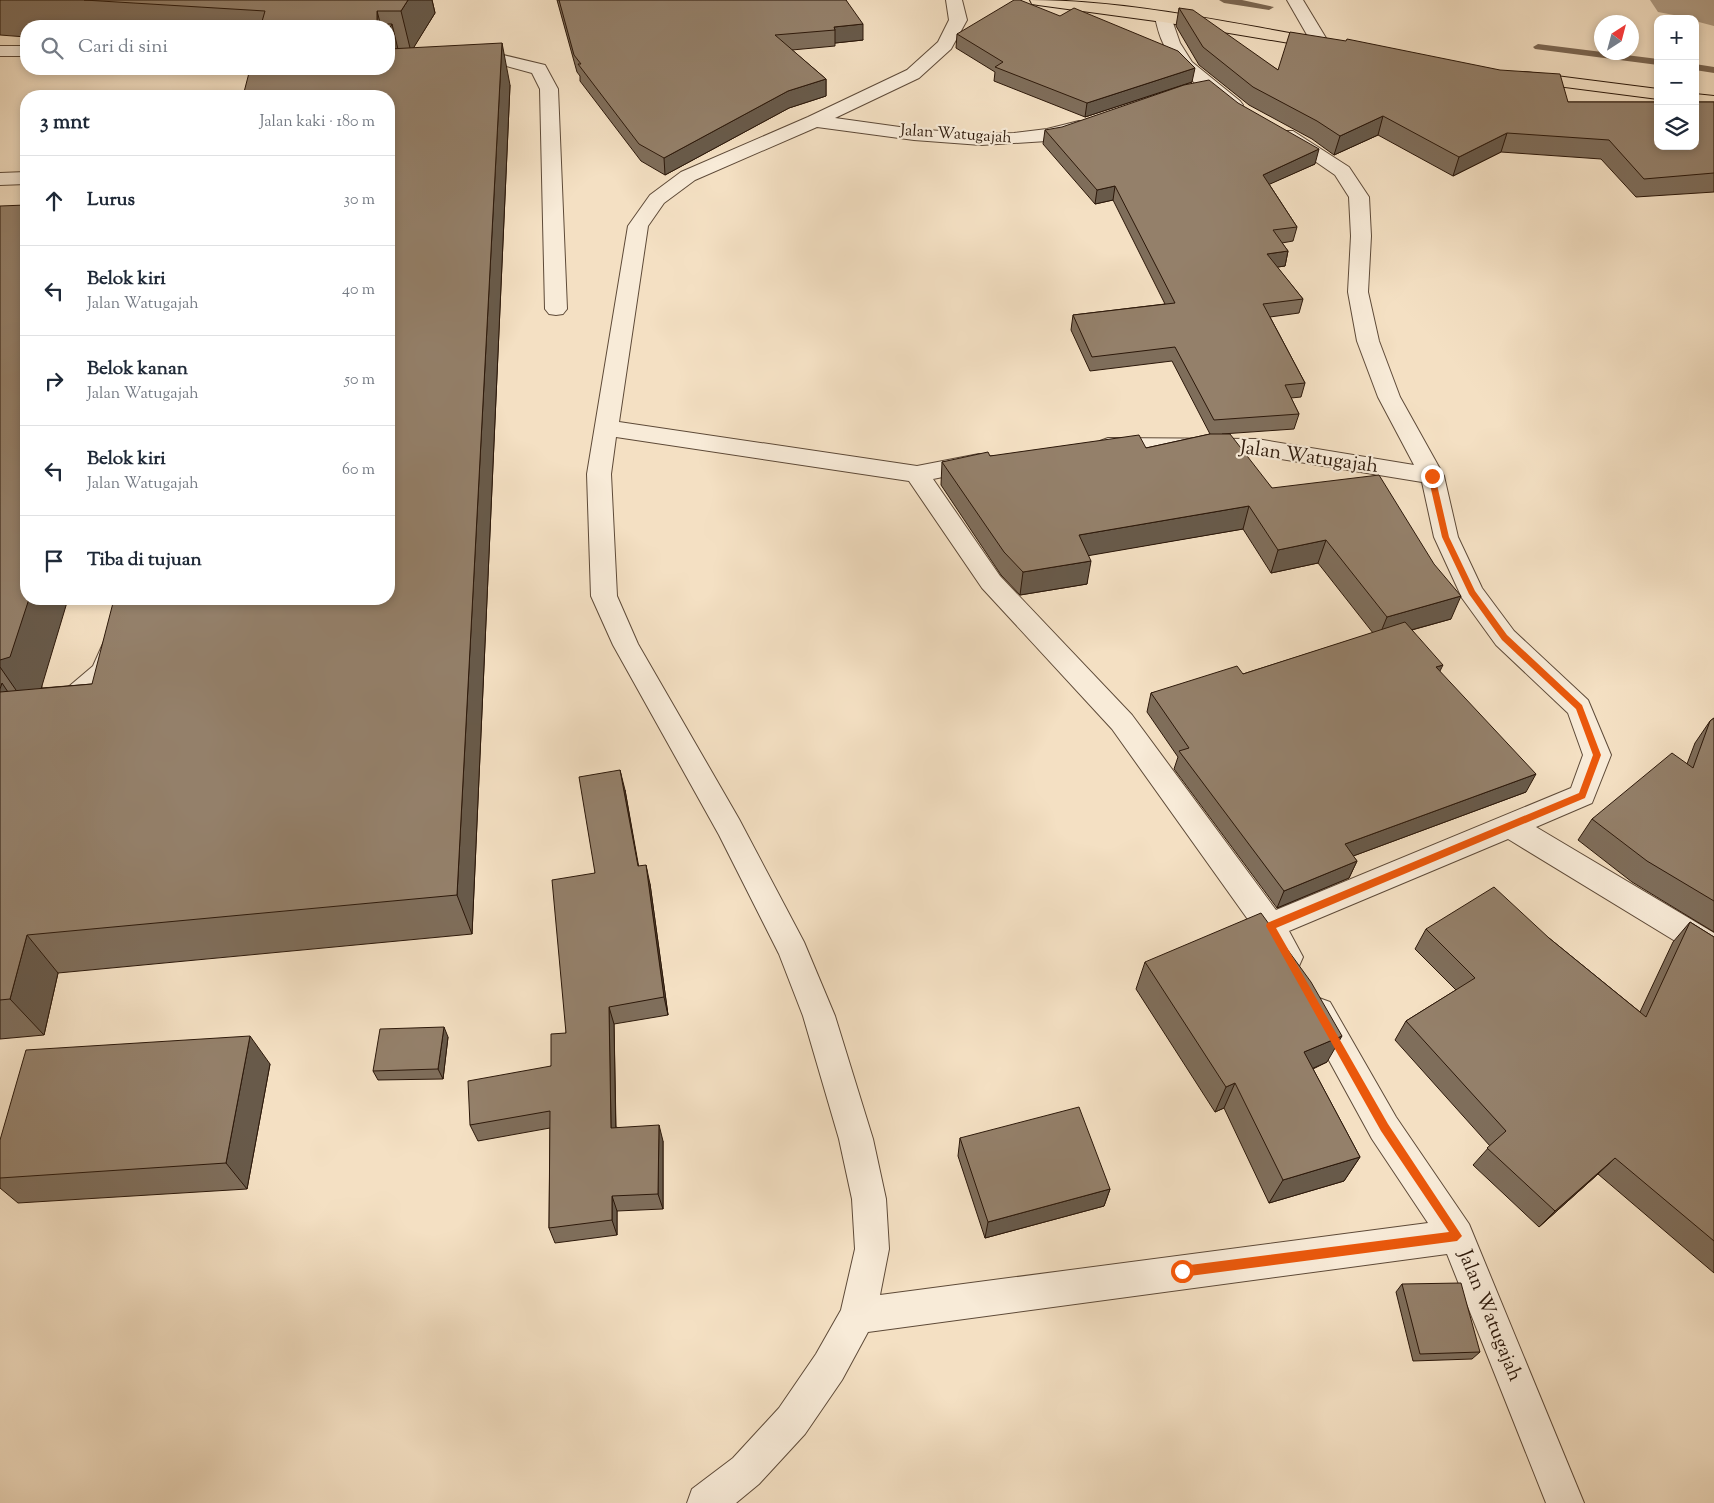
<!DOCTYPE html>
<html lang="id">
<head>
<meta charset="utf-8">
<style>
	body { margin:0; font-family:"Sorts Mill Goudy",serif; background:#f2f2f3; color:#1f2937 }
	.controls { position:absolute; right:15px; top:15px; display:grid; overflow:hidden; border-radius:10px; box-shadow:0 2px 8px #0003 }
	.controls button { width:45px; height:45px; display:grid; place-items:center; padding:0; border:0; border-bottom:1px solid #e0e1e3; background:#fff; color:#1f2937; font:25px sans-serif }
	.compass { position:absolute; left:1594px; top:15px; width:45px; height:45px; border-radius:50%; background:#fff; box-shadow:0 2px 8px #0003; rotate:36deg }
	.stop { position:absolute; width:15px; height:15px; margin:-11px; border:4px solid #ea580c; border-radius:50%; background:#fff }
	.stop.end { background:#ea580c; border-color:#fff; box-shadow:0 1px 5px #0008 }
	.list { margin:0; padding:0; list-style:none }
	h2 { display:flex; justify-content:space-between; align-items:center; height:65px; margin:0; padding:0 20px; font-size:21px }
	h2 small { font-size:16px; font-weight:400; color:#747a83 }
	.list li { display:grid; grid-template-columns:32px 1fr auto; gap:15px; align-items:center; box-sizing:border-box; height:90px; padding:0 20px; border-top:1px solid #e0e1e3 }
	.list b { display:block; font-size:19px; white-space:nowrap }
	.list p { margin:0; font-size:16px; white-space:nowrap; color:#747a83 }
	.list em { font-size:16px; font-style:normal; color:#747a83 }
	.icon { flex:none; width:28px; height:28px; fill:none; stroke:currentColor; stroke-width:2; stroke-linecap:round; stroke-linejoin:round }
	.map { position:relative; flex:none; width:1714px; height:1503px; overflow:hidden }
	.search { position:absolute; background:#fff; box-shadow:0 2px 8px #0003; left:20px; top:20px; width:375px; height:55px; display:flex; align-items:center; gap:12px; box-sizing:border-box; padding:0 18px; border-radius:20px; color:#747a83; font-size:19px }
	.panel { position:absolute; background:#fff; box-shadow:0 2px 8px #0003; left:20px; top:90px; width:375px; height:515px; border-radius:20px }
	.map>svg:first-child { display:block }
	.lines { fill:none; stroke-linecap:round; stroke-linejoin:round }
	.stream { fill:#7b6753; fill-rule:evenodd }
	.river { fill:#b09c84; fill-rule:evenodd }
	.minor-casing { stroke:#5e4a38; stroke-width:2 }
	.major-casing { stroke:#2c180a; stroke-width:2 }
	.minor { fill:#f8ebd8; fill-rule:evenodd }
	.major { fill:#f4e0c3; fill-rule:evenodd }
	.wall { fill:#7f6e5b; stroke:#2c180a }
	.shaded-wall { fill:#685a4a; stroke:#2c180a }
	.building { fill:#94806a; stroke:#2c180a }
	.route { fill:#ea580c }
	.labels { text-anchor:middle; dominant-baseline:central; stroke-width:4.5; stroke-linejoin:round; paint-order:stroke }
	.far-street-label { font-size:16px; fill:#2c180a; stroke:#f8ebd8 }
	.street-label { font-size:20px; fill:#2c180a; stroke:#f8ebd8 }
</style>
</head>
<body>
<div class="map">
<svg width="1714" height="1503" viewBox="0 0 1714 1503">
	<rect width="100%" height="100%" fill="#f4e0c3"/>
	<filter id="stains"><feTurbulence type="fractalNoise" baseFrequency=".004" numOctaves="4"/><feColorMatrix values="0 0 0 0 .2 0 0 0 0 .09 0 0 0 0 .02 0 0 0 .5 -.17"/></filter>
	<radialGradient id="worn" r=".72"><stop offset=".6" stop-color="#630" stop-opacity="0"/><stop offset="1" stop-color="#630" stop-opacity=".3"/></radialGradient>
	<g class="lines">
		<!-- stream -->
		<g class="stream">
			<polygon points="1219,0 1242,0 1274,7 1269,10 1224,3"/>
			<polygon points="1538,44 1658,59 1658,65 1535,49 1533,47"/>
			<polygon points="1695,64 1714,67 1714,73 1695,70"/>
		</g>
		<!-- river -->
		<polygon class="river" points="1650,0 1714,0 1714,26 1695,21 1695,19 1658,12"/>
		<!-- minor casing -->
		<g class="minor-casing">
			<g id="minor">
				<polygon points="946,0 962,0 967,20 951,49 919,78 835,118 914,129 981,134 1014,133 1047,129 1079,121 1086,123 1088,127 1086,131 1047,141 981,145 914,140 817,127 695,180 664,203 648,226 619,422 917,466 979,454 987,456 991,462 987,468 933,479 1000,576 1132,715 1276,910 1571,788 1583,755 1568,713 1496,645 1462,598 1434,537 1422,482 1257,455 1108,454 1100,451 1096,446 1100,441 1108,438 1257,439 1414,465 1378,397 1357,341 1348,292 1351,236 1349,197 1335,175 1277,135 1279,131 1293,131 1349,167 1369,197 1371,236 1368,292 1379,341 1400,397 1444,476 1458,537 1482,588 1514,631 1588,700 1611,755 1592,803 1536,827 1714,933 1714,962 1703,958 1508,839 1289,931 1303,957 1299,966 1288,970 1277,966 1259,935 1112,729 982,588 909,481 616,437 611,474 617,596 638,644 739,819 804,942 835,1016 873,1139 886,1199 889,1249 880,1295 1428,1223 1372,1139 1308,1022 1303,1012 1308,1002 1319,998 1330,1002 1396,1117 1469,1224 1584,1503 1546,1503 1447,1254 868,1332 842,1380 805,1434 759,1484 736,1503 687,1503 692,1489 733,1458 779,1408 816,1354 841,1310 855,1249 852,1199 839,1139 803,1016 779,954 719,835 613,645 591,596 587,474 628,226 650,195 681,172 808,117 907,70 938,42 949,20"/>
				<polygon points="1287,0 1303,0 1329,43 1326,47 1314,47"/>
				<path d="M 1163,12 L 1169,13 L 1171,17 L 1180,43 L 1192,62 L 1240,101 L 1243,105 L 1240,109 C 1219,114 1172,62 1163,43 C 1159,35 1157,26 1155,17 L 1157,13 Z"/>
				<rect x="0" y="46" width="26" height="10"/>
				<polygon points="468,54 499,54 545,65 558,89 567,309 563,314 556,315 549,314 545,309 540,89 532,73 499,64 462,63 459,59 462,55"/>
				<polygon points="26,172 26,184 0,185 0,173"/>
				<polygon points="123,599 149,599 112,679 78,708 25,725 0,726 0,706 25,705 60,694 93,666"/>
			</g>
		</g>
		<!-- major casing -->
		<g class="major-casing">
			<g id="major">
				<path d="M 1030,0 C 1129,0 1228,23 1325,39 L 1331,40 L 1334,44 L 1331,48 L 1325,49 L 1163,22 L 1038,5 L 1032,4 Z"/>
				<polygon points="1525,72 1658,89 1658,99 1519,81 1516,77 1519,73"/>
				<polygon points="1695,94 1714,96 1714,106 1695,104"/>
			</g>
		</g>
		<!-- minor -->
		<use href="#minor" class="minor"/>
		<!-- major -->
		<use href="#major" class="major"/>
	</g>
	<!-- wall -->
	<g class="wall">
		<polygon points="0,0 432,0 435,13 413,48 510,85 472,934 58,973 44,1035 0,1039 0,206 42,688 92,684 389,599 389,26 26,26 26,37 0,35"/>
		<polygon points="557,0 846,0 863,40 835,43 835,46 792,50 826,79 826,96 789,108 665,175 641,161 580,81 580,76 577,72"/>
		<polygon points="1179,8 1278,70 1568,102 1714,102 1714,192 1636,197 1601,159 1501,152 1453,176 1378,135 1334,155 1312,139 1249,105 1199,65 1176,26"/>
		<polygon points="957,34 1192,82 1085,117 994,81 995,72 956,48"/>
		<polygon points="1045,130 1315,164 1269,184 1297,227 1293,241 1282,243 1288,251 1285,266 1277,267 1303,299 1299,313 1270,317 1305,383 1301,397 1291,398 1299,414 1294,429 1222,434 1272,488 1451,619 1412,630 1440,672 1526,792 1353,856 1357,861 1349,878 1277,908 1174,769 1178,757 1147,712 1151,693 1243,674 1373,633 1318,563 1271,573 1243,529 1088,555 1087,584 1020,595 1001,575 941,485 942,462 990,456 1146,448 1210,434 1172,361 1090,371 1071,330 1073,315 1165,304 1113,200 1095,204 1043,144"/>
		<polygon points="1714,718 1714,932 1632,882 1578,840 1592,819 1687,764 1695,743 1710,721"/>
		<polygon points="625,790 638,866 650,884 668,1015 614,1024 616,1127 663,1141 663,1209 617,1211 617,1235 555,1243 549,1228 550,1128 478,1141 470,1125 551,1066 566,1033 595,873"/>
		<polygon points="1690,922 1714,937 1714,1273 1598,1174 1539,1227 1473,1165 1490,1146 1395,1040 1406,1021 1456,990 1415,949 1426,929 1549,938 1640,1012 1673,942"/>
		<polygon points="1145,962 1327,1062 1313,1069 1360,1157 1344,1181 1269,1203 1224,1108 1215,1112 1136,989"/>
		<polygon points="448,1037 443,1079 378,1080 373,1071"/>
		<polygon points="270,1064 247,1189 18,1203 0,1188 0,1140"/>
		<polygon points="960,1138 1110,1189 1104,1206 985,1238 958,1156"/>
		<polygon points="1402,1284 1480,1352 1472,1359 1413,1361 1396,1292"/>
	</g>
	<!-- shaded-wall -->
	<g class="shaded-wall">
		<polygon points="408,0 432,0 435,13 411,52 401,11"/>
		<polygon points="377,11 381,26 377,24"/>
		<polygon points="392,24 402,66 389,69 389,29"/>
		<polygon points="863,24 863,40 835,43 835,30 834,27"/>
		<polygon points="502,43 510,85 472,934 457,895"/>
		<polygon points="1195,68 1192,82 1085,117 1087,103"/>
		<polygon points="826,79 826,96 789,108 665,175 664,158 788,91"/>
		<polygon points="1383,116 1378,135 1334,155 1340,136"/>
		<polygon points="1507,133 1501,152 1453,176 1459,157"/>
		<polygon points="1319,149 1315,164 1259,189 1263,175"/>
		<polygon points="1115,186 1113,200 1095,204 1097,190"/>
		<polygon points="1288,251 1285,266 1264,269 1267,254"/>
		<polygon points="1249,506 1243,529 1075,558 1079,535"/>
		<polygon points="1326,540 1318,563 1271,573 1278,550"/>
		<polygon points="1091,561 1087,584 1020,595 1023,572"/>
		<polygon points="1461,596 1451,619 1378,639 1387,617"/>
		<polygon points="29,599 68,599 38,699 25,703 0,667 0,660"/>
		<polygon points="1443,665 1434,683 1436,667"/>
		<polygon points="2,683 30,725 0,693 0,689"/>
		<polygon points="620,770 625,790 642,885 638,866"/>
		<polygon points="1536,774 1526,792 1337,862 1345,844"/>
		<polygon points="1357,861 1349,878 1277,908 1284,891"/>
		<polygon points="646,865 650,884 668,1015 664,997"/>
		<polygon points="27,935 58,973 44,1035 10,999"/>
		<polygon points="609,1007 614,1024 616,1144 611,1128"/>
		<polygon points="444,1027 448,1037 443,1079 438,1069"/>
		<polygon points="250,1036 270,1064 247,1189 226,1163"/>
		<polygon points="1342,1036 1327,1062 1291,1078 1304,1052"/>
		<polygon points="1235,1083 1224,1108 1215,1112 1226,1087"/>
		<polygon points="659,1125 663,1141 663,1209 658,1194"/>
		<polygon points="1360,1157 1344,1181 1269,1203 1283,1180"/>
		<polygon points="1615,1158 1598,1174 1539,1227 1555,1211"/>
		<polygon points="1110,1189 1104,1206 985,1238 988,1222"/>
		<polygon points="612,1196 617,1211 617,1235 612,1220"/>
	</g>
	<!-- building -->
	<g class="building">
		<polygon points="84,0 408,0 401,11 377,11 377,24 392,24 389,29 389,26 263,26 261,25 265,11"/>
		<polygon points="559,0 846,0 863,24 834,27 835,30 775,35 826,79 788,91 664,158 639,144 578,64 581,64 574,55"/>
		<polygon points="1014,0 1020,0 1060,16 1074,8 1178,51 1195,68 1087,103 995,67 1003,62 957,34"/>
		<polygon points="1179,8 1193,10 1278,70 1290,32 1346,41 1347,39 1500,70 1560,74 1568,102 1658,102 1658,146 1695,146 1695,102 1714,102 1714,173 1644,179 1609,140 1507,133 1459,157 1383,116 1340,136 1317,121 1253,87 1203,47"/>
		<polygon points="502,43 457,895 27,935 10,999 0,1000 0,692 92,684 114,599 389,599 389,96 243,96 250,69 389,69 389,49"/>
		<polygon points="1209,80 1238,103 1319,149 1263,175 1297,227 1273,230 1288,251 1267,254 1303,299 1263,304 1305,383 1285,385 1299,414 1214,420 1175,347 1092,357 1073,315 1175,303 1115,186 1097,190 1045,130 1062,127 1184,85"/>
		<polygon points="26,205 26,599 29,599 10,657 0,660 0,206"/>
		<polygon points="1210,434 1230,434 1272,488 1379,475 1434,564 1461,596 1387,617 1326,540 1278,550 1249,506 1079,535 1091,561 1023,572 1004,552 942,462 988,452 990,456 1139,435 1146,448"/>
		<polygon points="1405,622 1443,665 1436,667 1536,774 1345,844 1357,861 1284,891 1179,751 1189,748 1151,693 1237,666 1243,674"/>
		<polygon points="1714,718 1714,901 1647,861 1592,819 1672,753 1693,768 1710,721"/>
		<polygon points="620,770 638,866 646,865 664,997 609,1007 611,1128 659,1125 658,1194 612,1196 612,1220 549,1228 550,1111 470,1125 468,1081 551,1066 551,1034 566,1033 552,880 595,873 579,777"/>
		<polygon points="1494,887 1549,938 1646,1017 1690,922 1714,937 1714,1241 1615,1158 1555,1211 1487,1148 1506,1131 1406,1021 1475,978 1426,929"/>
		<polygon points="1261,913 1311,982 1342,1036 1304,1052 1360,1157 1283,1180 1235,1083 1226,1087 1145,962"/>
		<polygon points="444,1027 438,1069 373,1071 380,1029"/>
		<polygon points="250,1036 226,1163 0,1178 0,1140 26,1050"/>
		<polygon points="1079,1107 1110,1189 988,1222 960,1138"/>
		<polygon points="1461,1283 1480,1352 1420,1354 1402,1284"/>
	</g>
	<!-- route -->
	<polygon class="route" points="1432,474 1435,476 1449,537 1475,591 1507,635 1582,705 1601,755 1585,798 1276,928 1388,1124 1462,1236 1457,1241 1182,1277 1177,1271 1182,1266 1449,1232 1381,1131 1266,926 1267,923 1579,793 1593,755 1576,709 1502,640 1469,594 1442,537 1428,476"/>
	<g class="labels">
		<!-- far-street labels -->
		<g class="far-street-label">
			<text transform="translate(956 135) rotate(4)">Jalan Watugajah</text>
		</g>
		<!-- street labels -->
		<g class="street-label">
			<text transform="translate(1309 458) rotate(8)">Jalan Watugajah</text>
			<text transform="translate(1489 1316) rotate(68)">Jalan Watugajah</text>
		</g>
	</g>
	<rect width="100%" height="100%" filter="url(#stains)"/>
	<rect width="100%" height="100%" fill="url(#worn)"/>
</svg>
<div class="controls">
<button>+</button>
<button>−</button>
<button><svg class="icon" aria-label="layers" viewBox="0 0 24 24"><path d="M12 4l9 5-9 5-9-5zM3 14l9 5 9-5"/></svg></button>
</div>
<svg class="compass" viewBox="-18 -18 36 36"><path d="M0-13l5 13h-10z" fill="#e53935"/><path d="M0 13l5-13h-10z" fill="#747a83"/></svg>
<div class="stop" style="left:1182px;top:1271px"></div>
<div class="stop end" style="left:1432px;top:476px"></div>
<div class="search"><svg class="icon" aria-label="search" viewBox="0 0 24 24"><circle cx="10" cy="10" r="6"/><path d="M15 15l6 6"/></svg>Cari di sini</div>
<section class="panel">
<h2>3 mnt<small>Jalan kaki · 180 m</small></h2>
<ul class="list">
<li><svg class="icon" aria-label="ahead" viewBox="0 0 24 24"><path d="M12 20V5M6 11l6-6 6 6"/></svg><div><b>Lurus</b></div><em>30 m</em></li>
<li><svg class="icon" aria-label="left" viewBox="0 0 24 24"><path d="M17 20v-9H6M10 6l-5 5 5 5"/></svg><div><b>Belok kiri</b><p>Jalan Watugajah</p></div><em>40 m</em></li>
<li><svg class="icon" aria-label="right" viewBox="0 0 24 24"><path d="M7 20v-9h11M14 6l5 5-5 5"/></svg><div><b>Belok kanan</b><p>Jalan Watugajah</p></div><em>50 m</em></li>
<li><svg class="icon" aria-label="left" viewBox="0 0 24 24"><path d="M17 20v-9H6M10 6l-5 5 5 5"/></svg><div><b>Belok kiri</b><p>Jalan Watugajah</p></div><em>60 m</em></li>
<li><svg class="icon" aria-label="arrive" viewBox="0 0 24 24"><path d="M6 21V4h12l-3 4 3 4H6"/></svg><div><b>Tiba di tujuan</b></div></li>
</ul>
</section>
</div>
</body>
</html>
